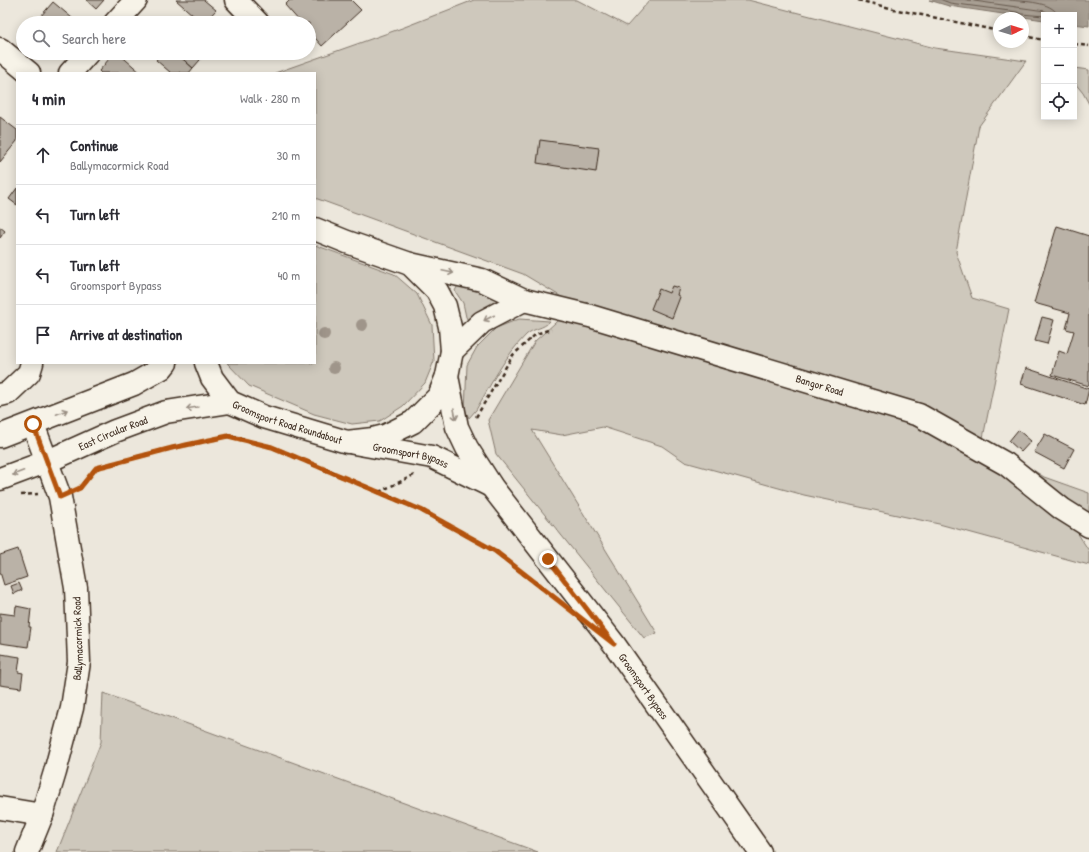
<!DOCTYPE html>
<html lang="en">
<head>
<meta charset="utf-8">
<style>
	body { margin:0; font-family:"Patrick Hand",sans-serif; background:#f7f7f7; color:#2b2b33 }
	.controls { position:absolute; right:12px; top:12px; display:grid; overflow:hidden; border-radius:0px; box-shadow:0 2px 10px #0003 }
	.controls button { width:36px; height:36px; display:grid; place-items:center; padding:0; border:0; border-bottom:1px solid #e1e1e2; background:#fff; color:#2b2b33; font:20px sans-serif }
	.compass { position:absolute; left:993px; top:12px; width:36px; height:36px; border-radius:50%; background:#fff; box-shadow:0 2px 10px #0003; rotate:86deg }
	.stop { position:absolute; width:12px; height:12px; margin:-9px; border:3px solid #b45309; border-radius:50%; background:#fff }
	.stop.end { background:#b45309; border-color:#fff; box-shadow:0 1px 4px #0008 }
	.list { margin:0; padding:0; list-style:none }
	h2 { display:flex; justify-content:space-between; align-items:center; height:52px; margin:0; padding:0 16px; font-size:17px }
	h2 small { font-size:13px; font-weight:400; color:#7c7c81 }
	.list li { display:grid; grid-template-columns:26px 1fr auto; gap:12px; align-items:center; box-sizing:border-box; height:60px; padding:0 16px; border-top:1px solid #e1e1e2 }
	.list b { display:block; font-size:15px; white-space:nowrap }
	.list p { margin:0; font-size:13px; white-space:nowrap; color:#7c7c81 }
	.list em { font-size:13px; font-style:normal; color:#7c7c81 }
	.icon { flex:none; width:22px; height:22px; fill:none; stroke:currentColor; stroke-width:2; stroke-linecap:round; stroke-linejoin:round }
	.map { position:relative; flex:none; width:1089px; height:852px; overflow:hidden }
	.search { position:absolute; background:#fff; box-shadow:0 2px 10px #0003; left:16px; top:16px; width:300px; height:44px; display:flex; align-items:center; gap:10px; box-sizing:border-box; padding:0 14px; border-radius:22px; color:#7c7c81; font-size:15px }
	.panel { position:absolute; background:#fff; box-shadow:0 2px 10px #0003; left:16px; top:72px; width:300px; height:292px; border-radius:0px }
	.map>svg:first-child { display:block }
	.green { fill:#cec8bc; stroke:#84796d }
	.water { fill:#a89f93; stroke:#7c7064 }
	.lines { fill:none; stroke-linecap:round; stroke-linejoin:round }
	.shore { stroke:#67594d; stroke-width:1 }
	.building { fill:#bab2a7; stroke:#3b2a1e }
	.minor-casing { stroke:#3b2a1e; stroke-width:25 }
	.major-casing { stroke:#3b2a1e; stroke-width:25 }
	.highway-casing { stroke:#3b2a1e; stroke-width:25 }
	.path { stroke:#3b2a1e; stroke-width:2.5; stroke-dasharray:4 3; stroke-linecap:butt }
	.minor { stroke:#f7f3e8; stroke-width:22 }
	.major { stroke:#f7f3e8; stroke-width:22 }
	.highway { stroke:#f7f3e8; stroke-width:22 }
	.tree { fill:#9f958a }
	.oneway { stroke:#998e83 }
	.route { stroke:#b45309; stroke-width:5 }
	.labels { text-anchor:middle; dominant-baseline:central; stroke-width:3.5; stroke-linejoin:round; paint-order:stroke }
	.street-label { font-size:11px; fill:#3b2a1e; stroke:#f7f3e8 }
</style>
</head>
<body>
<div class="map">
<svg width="1089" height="852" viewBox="0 0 1089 852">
	<rect width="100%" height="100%" fill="#ece7dc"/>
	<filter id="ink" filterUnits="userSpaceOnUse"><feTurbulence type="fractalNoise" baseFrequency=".025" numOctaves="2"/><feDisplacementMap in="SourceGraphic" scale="8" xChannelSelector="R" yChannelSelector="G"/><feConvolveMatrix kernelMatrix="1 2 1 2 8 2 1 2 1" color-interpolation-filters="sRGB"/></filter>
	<g filter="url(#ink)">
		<!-- green -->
		<g class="green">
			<polygon points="474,0 577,0 627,26 650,0 748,0 935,48 1026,61 979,126 956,252 972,298 1009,309 983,438 1044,477 1089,493 1089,526 1063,510 1089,551 1089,565 939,524 804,495 685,462 662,446 603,427 562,435 532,430 657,633 644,638 496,454 488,420 535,341 575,305 523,274 315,198 315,73 275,73 402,28"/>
			<polygon points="1074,68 1089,70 1089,104 1083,93 1074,82"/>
			<polygon points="315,245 394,274 417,294 432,325 434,361 425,383 403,406 380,421 352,424 314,414 249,386 228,364 227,363 315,363"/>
			<polygon points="459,283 498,293 500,305 469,322 466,317 463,303 455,291"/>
			<path d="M 519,319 L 550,321 C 544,329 533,328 526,335 C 505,356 491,384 476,410 L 469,418 L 465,410 L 467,365 L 477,347 L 496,328 Z"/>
			<polygon points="103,693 538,852 57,852 101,742"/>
		</g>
		<!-- water -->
		<polygon class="water" points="929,0 1089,0 1089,26 1074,24 1074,15 1044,15 1044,20 949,6"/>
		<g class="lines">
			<!-- shore -->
			<g class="shore">
				<polyline points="942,0 950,3 1017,12 1021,14 1044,16"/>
				<polyline points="967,0 1045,11 1051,15"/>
				<path d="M 1010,0 C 1025,2 1051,1 1058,15"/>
			</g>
		</g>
		<!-- building -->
		<g class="building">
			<polygon points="86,0 104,0 96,9"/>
			<polygon points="176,0 204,0 216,10 204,23 202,23"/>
			<polygon points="290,0 351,0 361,10 322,46 309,31 309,23 301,23 285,5"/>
			<polygon points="53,2 78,23 47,23 40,17"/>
			<polygon points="114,53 118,53 141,73 101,73 99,71"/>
			<polygon points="162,53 176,53 193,68 189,73 181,73 180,72 178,73 171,73 156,60"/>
			<polygon points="176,53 196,53 194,55 200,60 193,68"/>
			<polygon points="0,117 17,130 17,141 0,162"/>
			<polygon points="540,140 599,148 596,172 537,163"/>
			<polygon points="17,188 17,205 9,199"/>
			<polygon points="1057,226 1089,236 1089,386 1052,375 1059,351 1067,354 1074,331 1066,329 1070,313 1034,303"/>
			<polygon points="0,227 5,231 0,238"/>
			<polygon points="672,286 679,288 677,295 680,297 672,318 651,309 659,289 669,293"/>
			<polygon points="1042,317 1054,320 1047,344 1035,341"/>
			<polygon points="1026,368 1089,389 1085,405 1021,384"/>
			<polygon points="1018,430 1031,441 1021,452 1009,441"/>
			<polygon points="1045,434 1074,449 1064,468 1034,452"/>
			<polygon points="18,549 27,577 4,585 0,572 0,555"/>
			<polygon points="19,583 22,590 14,594 11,586"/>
			<polygon points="16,606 31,609 29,627 31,627 28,647 0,643 0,613 15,615"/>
			<polygon points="1,654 20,657 18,672 23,673 21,688 0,685"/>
		</g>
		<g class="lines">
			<!-- minor casing -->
			<g class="minor-casing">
				<g id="minor">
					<polyline points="236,0 258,23"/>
					<polyline points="115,23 136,0"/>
					<polyline points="70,73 88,53"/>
					<polyline points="0,395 8,393 29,373 32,363"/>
					<polyline points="0,808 42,815"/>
					<path id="s1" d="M 27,852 L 42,815 L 55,772 L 72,708 L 79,662 L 76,588 L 60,497 L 33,424"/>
				</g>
			</g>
			<!-- major casing -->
			<g class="major-casing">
				<g id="major">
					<polyline points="0,49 29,73"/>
					<path id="s2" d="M 410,264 L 482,280 L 524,300 L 590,316 L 919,415 L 1006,464 L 1062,509 L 1089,526"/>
					<polyline points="452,351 482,322 524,300"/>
					<path id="s3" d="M 447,376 L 457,427 L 467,448 L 492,487 L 614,644 L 760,852"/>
					<path id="s4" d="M 354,443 L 432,457 L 491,486"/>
				</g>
			</g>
			<!-- highway casing -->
			<g class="highway-casing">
				<g id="highway">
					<path id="s5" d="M 206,363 L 212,378 L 230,402 L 264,417 L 347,442 L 373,439 L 385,436 L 413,422 L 439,396 L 447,376 L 452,351 L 450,327 L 445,306 L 437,291 L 410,264 L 347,242 L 315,229"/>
					<polyline points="0,436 134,384 162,368 166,363"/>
					<path id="s6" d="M 0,479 L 48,461 L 115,431 L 166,412 L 230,402"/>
				</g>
			</g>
			<!-- path -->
			<g class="path">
				<polyline points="858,0 898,10 999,31"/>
				<polyline points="1023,36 1044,40"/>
				<polyline points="1074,44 1089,46"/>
				<polyline points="476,417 513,355 536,334 551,329"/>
				<polyline points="79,489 96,468 172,448 228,436 272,447 421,510 495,551 543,589"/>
				<polyline points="379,492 414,475"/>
				<polyline points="21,495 38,494"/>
			</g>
			<!-- minor -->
			<use href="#minor" class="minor"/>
			<!-- major -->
			<use href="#major" class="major"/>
			<!-- highway -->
			<use href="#highway" class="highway"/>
		</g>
		<!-- trees -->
		<g class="tree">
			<circle cx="362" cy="325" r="6"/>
			<circle cx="324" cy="334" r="6"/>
			<circle cx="334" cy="368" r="6"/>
		</g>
		<!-- one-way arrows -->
		<defs><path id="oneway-shaft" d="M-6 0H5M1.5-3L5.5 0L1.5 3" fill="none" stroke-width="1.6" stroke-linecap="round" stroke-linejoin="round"/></defs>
		<g class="oneway">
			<use href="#oneway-shaft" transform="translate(448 272) rotate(12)"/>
			<use href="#oneway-shaft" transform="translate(489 318) rotate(153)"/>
			<use href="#oneway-shaft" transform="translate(192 408) rotate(171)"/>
			<use href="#oneway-shaft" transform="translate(62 412) rotate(-22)"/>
			<use href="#oneway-shaft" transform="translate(455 414) rotate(79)"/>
			<use href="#oneway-shaft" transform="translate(18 473) rotate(159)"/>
		</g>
	</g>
	<g class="lines" filter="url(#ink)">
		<!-- route -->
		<polyline class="route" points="33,424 60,497 80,488 96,468 172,448 228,436 272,447 421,510 495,551 614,644 548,559"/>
	</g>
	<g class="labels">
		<!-- street labels -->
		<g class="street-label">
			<text stroke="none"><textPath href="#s2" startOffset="428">Bangor Road</textPath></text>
			<text stroke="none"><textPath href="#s5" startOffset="107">Groomsport Road Roundabout</textPath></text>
			<text stroke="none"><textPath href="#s6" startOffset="122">East Circular Road</textPath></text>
			<text stroke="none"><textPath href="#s4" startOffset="58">Groomsport Bypass</textPath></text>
			<text stroke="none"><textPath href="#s1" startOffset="221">Ballymacormick Road</textPath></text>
			<text stroke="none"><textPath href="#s3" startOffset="372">Groomsport Bypass</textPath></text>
		</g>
	</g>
</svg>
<div class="controls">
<button>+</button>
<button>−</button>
<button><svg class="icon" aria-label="locate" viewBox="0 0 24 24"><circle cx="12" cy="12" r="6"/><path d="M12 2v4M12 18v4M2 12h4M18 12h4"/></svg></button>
</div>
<svg class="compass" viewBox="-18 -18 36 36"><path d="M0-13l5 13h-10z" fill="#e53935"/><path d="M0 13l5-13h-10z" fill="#7c7c81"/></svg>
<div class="stop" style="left:33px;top:424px"></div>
<div class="stop end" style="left:548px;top:559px"></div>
<div class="search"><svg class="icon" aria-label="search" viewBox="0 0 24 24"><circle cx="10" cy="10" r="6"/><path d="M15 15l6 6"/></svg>Search here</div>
<section class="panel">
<h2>4 min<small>Walk · 280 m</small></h2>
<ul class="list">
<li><svg class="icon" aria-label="ahead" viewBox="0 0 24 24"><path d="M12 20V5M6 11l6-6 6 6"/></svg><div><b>Continue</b><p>Ballymacormick Road</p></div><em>30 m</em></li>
<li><svg class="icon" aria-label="left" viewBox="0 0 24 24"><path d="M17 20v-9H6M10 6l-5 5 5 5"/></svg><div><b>Turn left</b></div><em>210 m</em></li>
<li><svg class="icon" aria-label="left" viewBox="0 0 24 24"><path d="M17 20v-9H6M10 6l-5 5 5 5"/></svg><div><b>Turn left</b><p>Groomsport Bypass</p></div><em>40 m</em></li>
<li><svg class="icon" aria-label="arrive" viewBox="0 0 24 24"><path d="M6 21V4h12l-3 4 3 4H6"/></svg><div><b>Arrive at destination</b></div></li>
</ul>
</section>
</div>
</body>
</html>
